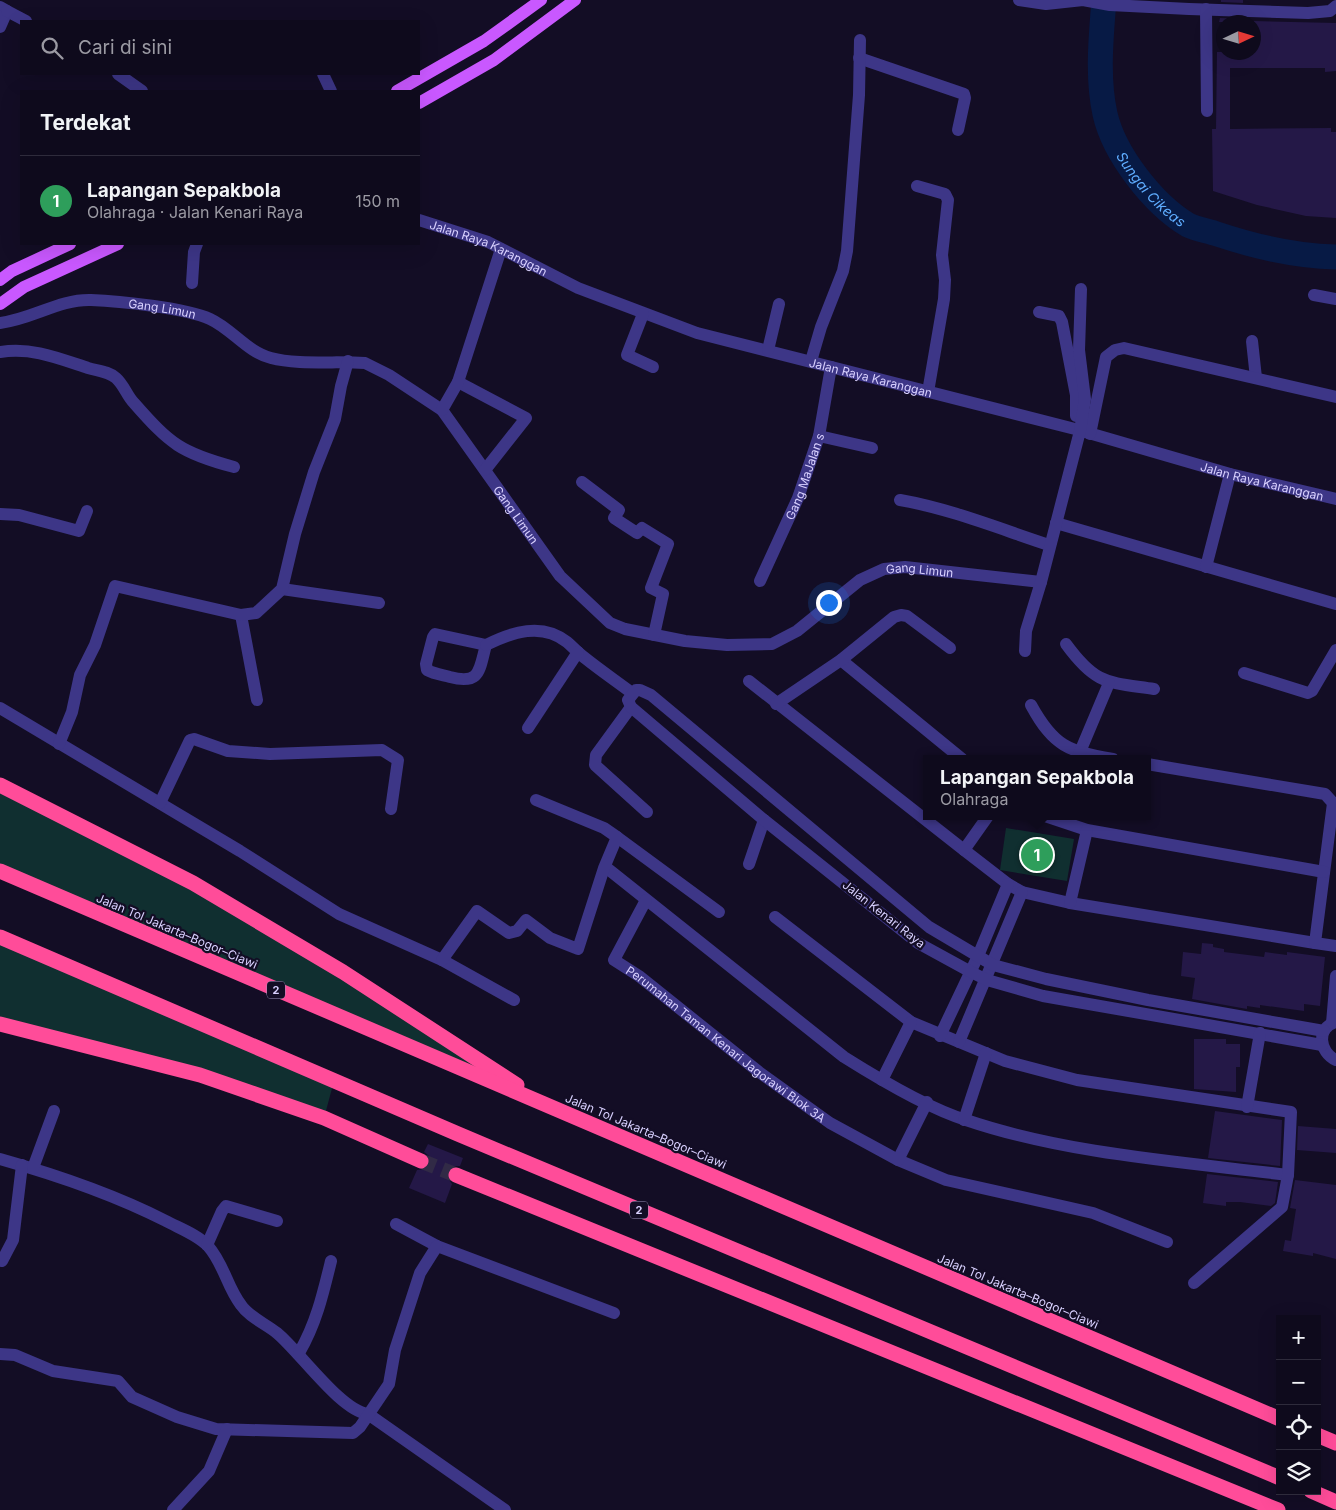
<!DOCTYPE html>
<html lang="id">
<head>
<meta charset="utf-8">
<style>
	body { margin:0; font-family:Inter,sans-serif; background:#1c1829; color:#f1f3f6 }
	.controls { position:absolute; right:15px; bottom:15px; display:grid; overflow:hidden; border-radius:0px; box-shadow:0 5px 20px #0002 }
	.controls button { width:45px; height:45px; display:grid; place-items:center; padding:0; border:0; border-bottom:1px solid #2e2b3b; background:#0e0a1c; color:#f1f3f6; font:25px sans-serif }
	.compass { position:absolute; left:1216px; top:15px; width:45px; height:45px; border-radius:50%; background:#0e0a1c; box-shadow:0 5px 20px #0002; rotate:86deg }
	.you { position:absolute; left:828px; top:602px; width:18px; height:18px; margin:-12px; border:4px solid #fff; border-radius:50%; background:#1a73e8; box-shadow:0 0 0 8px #1a73e833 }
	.badge { display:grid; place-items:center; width:32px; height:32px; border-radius:50%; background:#db2777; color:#fff; font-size:16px; font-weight:700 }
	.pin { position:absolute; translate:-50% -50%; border:2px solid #fff; box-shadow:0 1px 5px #0006 }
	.popup { position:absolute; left:923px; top:755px; width:228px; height:65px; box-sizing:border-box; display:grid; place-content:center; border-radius:0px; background:#0e0a1c; filter:drop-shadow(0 1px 4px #0005); font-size:16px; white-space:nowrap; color:#9b9aa3 }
	.popup b { font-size:19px; color:#f1f3f6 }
	.popup::after { content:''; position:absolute; left:50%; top:100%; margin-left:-10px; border:10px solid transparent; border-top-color:#0e0a1c }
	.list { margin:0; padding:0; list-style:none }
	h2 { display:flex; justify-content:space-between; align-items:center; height:65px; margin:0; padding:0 20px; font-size:21px }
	h2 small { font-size:16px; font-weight:400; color:#9b9aa3 }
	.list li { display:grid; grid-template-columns:32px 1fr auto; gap:15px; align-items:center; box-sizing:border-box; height:90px; padding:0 20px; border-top:1px solid #2e2b3b }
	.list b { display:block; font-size:19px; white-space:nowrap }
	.list p { margin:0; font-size:16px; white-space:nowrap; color:#9b9aa3 }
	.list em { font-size:16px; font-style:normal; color:#9b9aa3 }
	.icon { flex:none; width:28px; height:28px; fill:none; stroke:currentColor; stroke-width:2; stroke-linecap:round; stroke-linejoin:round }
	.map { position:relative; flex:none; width:1336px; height:1510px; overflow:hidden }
	.search { position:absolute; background:#0e0a1c; box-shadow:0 5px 20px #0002; left:20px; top:20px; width:400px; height:55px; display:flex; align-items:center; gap:12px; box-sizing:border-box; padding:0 18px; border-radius:0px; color:#9b9aa3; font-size:19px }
	.panel { position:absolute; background:#0e0a1c; box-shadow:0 5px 20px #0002; left:20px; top:90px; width:400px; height:155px; border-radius:0px }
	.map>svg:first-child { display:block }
	.green { fill:#102f30 }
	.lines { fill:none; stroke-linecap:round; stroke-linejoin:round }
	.river { stroke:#071a45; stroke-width:25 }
	.building { fill:#241847 }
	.highway-tunnel { stroke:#312a46; stroke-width:15; stroke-dasharray:15 8; stroke-linecap:butt }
	.minor { stroke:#3d3687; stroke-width:12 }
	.major { stroke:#c958ff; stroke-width:12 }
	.highway { stroke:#ff4c99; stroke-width:15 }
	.labels { text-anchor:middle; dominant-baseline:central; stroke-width:4.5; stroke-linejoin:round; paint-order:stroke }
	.shield { fill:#130d25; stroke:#9e96be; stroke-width:1 }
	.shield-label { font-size:11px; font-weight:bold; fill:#d9d1ff }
	.street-label { font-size:12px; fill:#d9d1ff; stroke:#130d25 }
	.water-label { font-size:14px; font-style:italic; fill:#5fadff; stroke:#130d25 }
</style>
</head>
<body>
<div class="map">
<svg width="1336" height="1510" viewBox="0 0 1336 1510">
	<rect width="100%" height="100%" fill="#130d25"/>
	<!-- green -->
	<g class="green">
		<polygon points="0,785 193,883 552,1108 0,871"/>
		<polygon points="1006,828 1074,839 1067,881 1000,870"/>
		<polygon points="0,937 334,1081 324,1118 0,1024"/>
	</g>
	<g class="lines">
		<!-- river -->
		<path class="river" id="s1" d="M 1104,0 C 1101,37 1097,78 1105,114 C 1114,154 1153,204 1188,225 C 1196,229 1208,231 1217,234 C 1256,247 1294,256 1336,257"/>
	</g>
	<!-- building -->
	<g class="building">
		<polygon points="1221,0 1243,0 1243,3 1221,2"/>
		<polygon points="1220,18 1242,19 1242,22 1219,22"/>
		<polygon points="1254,21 1336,23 1336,71 1325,72 1325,68 1230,68 1230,129 1331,128 1331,132 1336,132 1336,218 1306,216 1257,205 1213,191 1212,129 1216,129 1217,52 1254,52"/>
		<polygon points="1202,943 1213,944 1213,947 1224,949 1224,952 1264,957 1265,952 1287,955 1287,952 1325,957 1320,1006 1304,1004 1304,1011 1260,1005 1260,1008 1247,1006 1247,1009 1192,999 1195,978 1181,976 1183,952 1201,954"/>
		<polygon points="1194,1039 1226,1039 1226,1044 1240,1044 1240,1067 1236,1067 1236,1092 1194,1089"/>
		<polygon points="1215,1111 1282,1120 1280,1166 1208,1158"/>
		<polygon points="1298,1126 1336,1129 1336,1153 1297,1150"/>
		<polygon points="428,1144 463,1158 460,1166 454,1166 448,1171 447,1177 452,1184 445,1203 409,1188 417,1170 426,1169 430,1164 429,1156 424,1152"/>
		<polygon points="1207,1174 1278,1182 1275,1203 1271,1206 1240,1202 1226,1202 1226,1206 1203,1203"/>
		<polygon points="1295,1180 1336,1185 1336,1259 1313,1253 1313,1256 1283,1251 1285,1240 1291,1241 1296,1209 1290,1208"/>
	</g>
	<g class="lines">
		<!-- highway-tunnel -->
		<polyline class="highway-tunnel" points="421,1161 456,1175"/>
		<!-- minor -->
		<g class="minor">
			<polyline points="1019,0 1046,4 1083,0 1110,5 1189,9 1308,13 1330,11 1336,6"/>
			<polyline points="0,7 7,11 0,27"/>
			<polyline points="1206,9 1207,111"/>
			<polyline points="7,11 26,21"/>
			<polyline points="859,58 964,94 965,98 958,130"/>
			<polyline points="118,74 142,91"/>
			<polyline points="323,74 331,91"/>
			<polyline points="917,186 945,194 948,200 942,255 945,280 944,299 928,392"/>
			<path id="s2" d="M 419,220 L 488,242 L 578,288 L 697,333 L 1075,429 L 1230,474 L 1336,499"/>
			<polyline points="192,283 194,252 197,244"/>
			<polyline points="1314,295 1336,299"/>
			<polyline points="1039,312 1059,316 1062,322 1076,395 1076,416"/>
			<polyline points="643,314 627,355 653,367"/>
			<path id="s3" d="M 0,323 C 33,319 59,299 91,300 C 119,301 186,308 210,319 C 232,329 247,352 271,358 C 297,365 337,361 365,363 L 389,375 L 442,410 L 560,576 L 610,623 L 625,629 L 685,641 L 727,645 L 772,644 L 797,631 L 860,580 L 884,569 L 905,567 L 1041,582"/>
			<polyline points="1252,341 1256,378"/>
			<polyline points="768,350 779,304"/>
			<path d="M 0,352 C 32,347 58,358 88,368 C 98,371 108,371 116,378 C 124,385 127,396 134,403 C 170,444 181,453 234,467"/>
			<polyline points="811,361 821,327 843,271 847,251 859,95 860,40"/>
			<polyline points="458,382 526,418 485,470"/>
			<polyline points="442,410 458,382 501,249"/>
			<polyline points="1090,434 1106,357 1115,350 1124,348 1336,397"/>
			<polyline points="819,436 872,448"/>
			<polyline points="582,482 619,510 614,518 637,533 642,528 668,544 651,588 663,594 654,635"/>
			<path d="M 900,500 C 951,509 1000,529 1049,545"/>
			<polyline points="0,514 19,515 79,531 87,511"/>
			<polyline points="1056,523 1336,604"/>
			<polyline points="1206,567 1230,474"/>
			<path id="s4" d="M 760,581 L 798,498 L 819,436 L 831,367"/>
			<polyline points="282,589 379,603"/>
			<polyline points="241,615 257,700"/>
			<path d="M 435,634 L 486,645 C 479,670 481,685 450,677 C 443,675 434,674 427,670 L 426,664 L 433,637 Z"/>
			<path d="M 1066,644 C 1096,685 1107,682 1154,689"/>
			<path d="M 486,645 C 512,632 542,622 567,642 C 573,647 578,653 585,658 C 600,670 616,681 632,693"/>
			<polyline points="1025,651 1026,631 1041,582 1080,431 1085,399 1079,350 1081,289"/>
			<polyline points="841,660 962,759"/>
			<polyline points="1244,673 1308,693 1312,691 1336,650"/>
			<polyline points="749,681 964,850 1008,884 1022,892 1070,903 1315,943"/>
			<polyline points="776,704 841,660 894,617 901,615 907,616 950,648"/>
			<path d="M 1031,705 C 1054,747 1068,751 1113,759"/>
			<polyline points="631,707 596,755 595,765 647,812"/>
			<polyline points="0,708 240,851 339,914 442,960 514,1000"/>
			<polyline points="528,728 578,652"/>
			<polyline points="59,744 72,712 80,675 95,645 115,586 241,615 256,613 282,589 295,534 314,472 335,419 341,386 348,361"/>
			<polyline points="1077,759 1109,683"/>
			<polyline points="1147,764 1325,794 1333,803 1315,943 1336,946"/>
			<polyline points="160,803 190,740 194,739 228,751 270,754 382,750 398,760 391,809"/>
			<polyline points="1045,816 1087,830 1324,872"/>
			<polyline points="617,837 719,912"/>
			<polyline points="964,850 988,816"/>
			<polyline points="749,864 764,820"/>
			<path d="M 608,869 L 844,1057 C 879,1079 927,1108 966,1120 C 1066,1154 1183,1162 1288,1175"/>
			<path id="s5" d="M 646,900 L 614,960 L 639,976 L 759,1072 L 830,1123 L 898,1160 L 946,1180 L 1093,1213 L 1167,1242"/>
			<polyline points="1070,903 1087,830"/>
			<polyline points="775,917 911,1022 1005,1061 1077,1080 1291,1112 1288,1175 1282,1207 1194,1283"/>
			<polyline points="442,960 477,911 509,933 517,931 526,920 550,938 578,949 604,868 617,837 604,828 536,800"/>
			<path d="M 1336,1022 C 1316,1028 1319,1052 1336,1060"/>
			<polyline points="1332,1023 1336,976"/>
			<polyline points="940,1036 978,956 1008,884"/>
			<polyline points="959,1042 1022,892"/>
			<polyline points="1322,1045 1043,996 987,980 971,972 918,943 764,820 631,707 628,700 636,690 640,690 651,695 929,927 993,965 1046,979 1148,1000 1324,1031"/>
			<polyline points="882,1080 911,1022"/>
			<polyline points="1247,1107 1260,1033"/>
			<polyline points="964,1120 986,1053"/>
			<path d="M 0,1159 C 57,1175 113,1194 166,1221 C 179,1228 198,1235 208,1246 C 224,1264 227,1287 241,1305 C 249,1317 266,1324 277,1333 C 300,1352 341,1411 368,1414 L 505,1510"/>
			<polyline points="898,1160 927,1102"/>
			<polyline points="33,1168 54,1111"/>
			<polyline points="396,1224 437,1246 614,1313"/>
			<polyline points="207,1245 222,1211 226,1206 277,1221"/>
			<polyline points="2,1261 13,1240 22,1165"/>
			<path d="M 299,1353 C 316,1324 323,1294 331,1261"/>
			<polyline points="0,1354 15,1355 53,1371 118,1381 132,1397 177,1417 216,1429 353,1433 360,1427 389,1384 395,1350 420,1273 437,1246"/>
			<polyline points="173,1510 209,1471 227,1429"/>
		</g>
		<!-- major -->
		<g class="major">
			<polyline points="397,91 484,41 541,0"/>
			<polyline points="419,103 494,60 575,0"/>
			<polyline points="0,280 12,271 70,244"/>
			<polyline points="0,304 24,287 118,244"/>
		</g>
		<!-- highway -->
		<g class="highway">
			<polyline points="0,785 193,883 343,972 517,1085"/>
			<polyline points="0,871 1280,1419"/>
			<polyline points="0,937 458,1134 1280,1478"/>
			<polyline points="0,1024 200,1075 324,1118 421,1161"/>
			<polyline points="456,1175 1278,1510"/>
			<polyline points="1317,1435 1336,1443"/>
			<polyline points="1311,1491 1336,1502"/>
		</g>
	</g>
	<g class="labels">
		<!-- shield labels -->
		<g class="shield">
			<rect x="267" y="981.5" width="18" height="17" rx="4"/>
			<rect x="630" y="1201.5" width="18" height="17" rx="4"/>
		</g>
		<g class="shield-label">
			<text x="276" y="990">2</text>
			<text x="639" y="1210">2</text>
		</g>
		<!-- street labels -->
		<g class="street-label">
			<text stroke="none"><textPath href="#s2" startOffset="75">Jalan Raya Karanggan</textPath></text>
			<text stroke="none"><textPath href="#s3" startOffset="166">Gang Limun</textPath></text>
			<text stroke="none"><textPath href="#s2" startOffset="480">Jalan Raya Karanggan</textPath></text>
			<text stroke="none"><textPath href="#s4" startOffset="114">Gang MaJalan s</textPath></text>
			<text stroke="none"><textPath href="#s2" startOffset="885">Jalan Raya Karanggan</textPath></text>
			<text stroke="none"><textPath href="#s3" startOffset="601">Gang Limun</textPath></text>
			<text stroke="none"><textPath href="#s3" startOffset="1081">Gang Limun</textPath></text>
			<text transform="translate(884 914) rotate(38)">Jalan Kenari Raya</text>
			<text transform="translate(177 931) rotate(23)">Jalan Tol Jakarta–Bogor–Ciawi</text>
			<text stroke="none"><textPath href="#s5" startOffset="208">Perumahan Taman Kenari Jagorawi Blok 3A</textPath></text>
			<text transform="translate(646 1131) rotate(23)">Jalan Tol Jakarta–Bogor–Ciawi</text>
			<text transform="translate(1018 1291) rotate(23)">Jalan Tol Jakarta–Bogor–Ciawi</text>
		</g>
		<!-- water labels -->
		<g class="water-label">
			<text stroke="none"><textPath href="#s1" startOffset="204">Sungai Cikeas</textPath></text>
		</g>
	</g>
</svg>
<div class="controls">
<button>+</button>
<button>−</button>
<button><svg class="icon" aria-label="locate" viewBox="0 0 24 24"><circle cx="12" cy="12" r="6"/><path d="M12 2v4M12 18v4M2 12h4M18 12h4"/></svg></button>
<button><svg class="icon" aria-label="layers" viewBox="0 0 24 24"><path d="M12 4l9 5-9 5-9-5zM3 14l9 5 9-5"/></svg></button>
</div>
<svg class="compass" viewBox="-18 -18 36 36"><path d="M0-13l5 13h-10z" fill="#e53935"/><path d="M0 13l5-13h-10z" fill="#9b9aa3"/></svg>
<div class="you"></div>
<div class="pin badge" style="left:1037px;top:855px;background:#2e9e5b">1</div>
<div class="popup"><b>Lapangan Sepakbola</b>Olahraga</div>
<div class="search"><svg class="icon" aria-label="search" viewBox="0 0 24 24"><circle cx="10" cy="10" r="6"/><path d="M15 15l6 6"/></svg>Cari di sini</div>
<section class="panel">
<h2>Terdekat<small></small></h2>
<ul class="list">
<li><span class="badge" style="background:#2e9e5b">1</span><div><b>Lapangan Sepakbola</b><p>Olahraga · Jalan Kenari Raya</p></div><em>150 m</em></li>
</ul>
</section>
</div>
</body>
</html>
